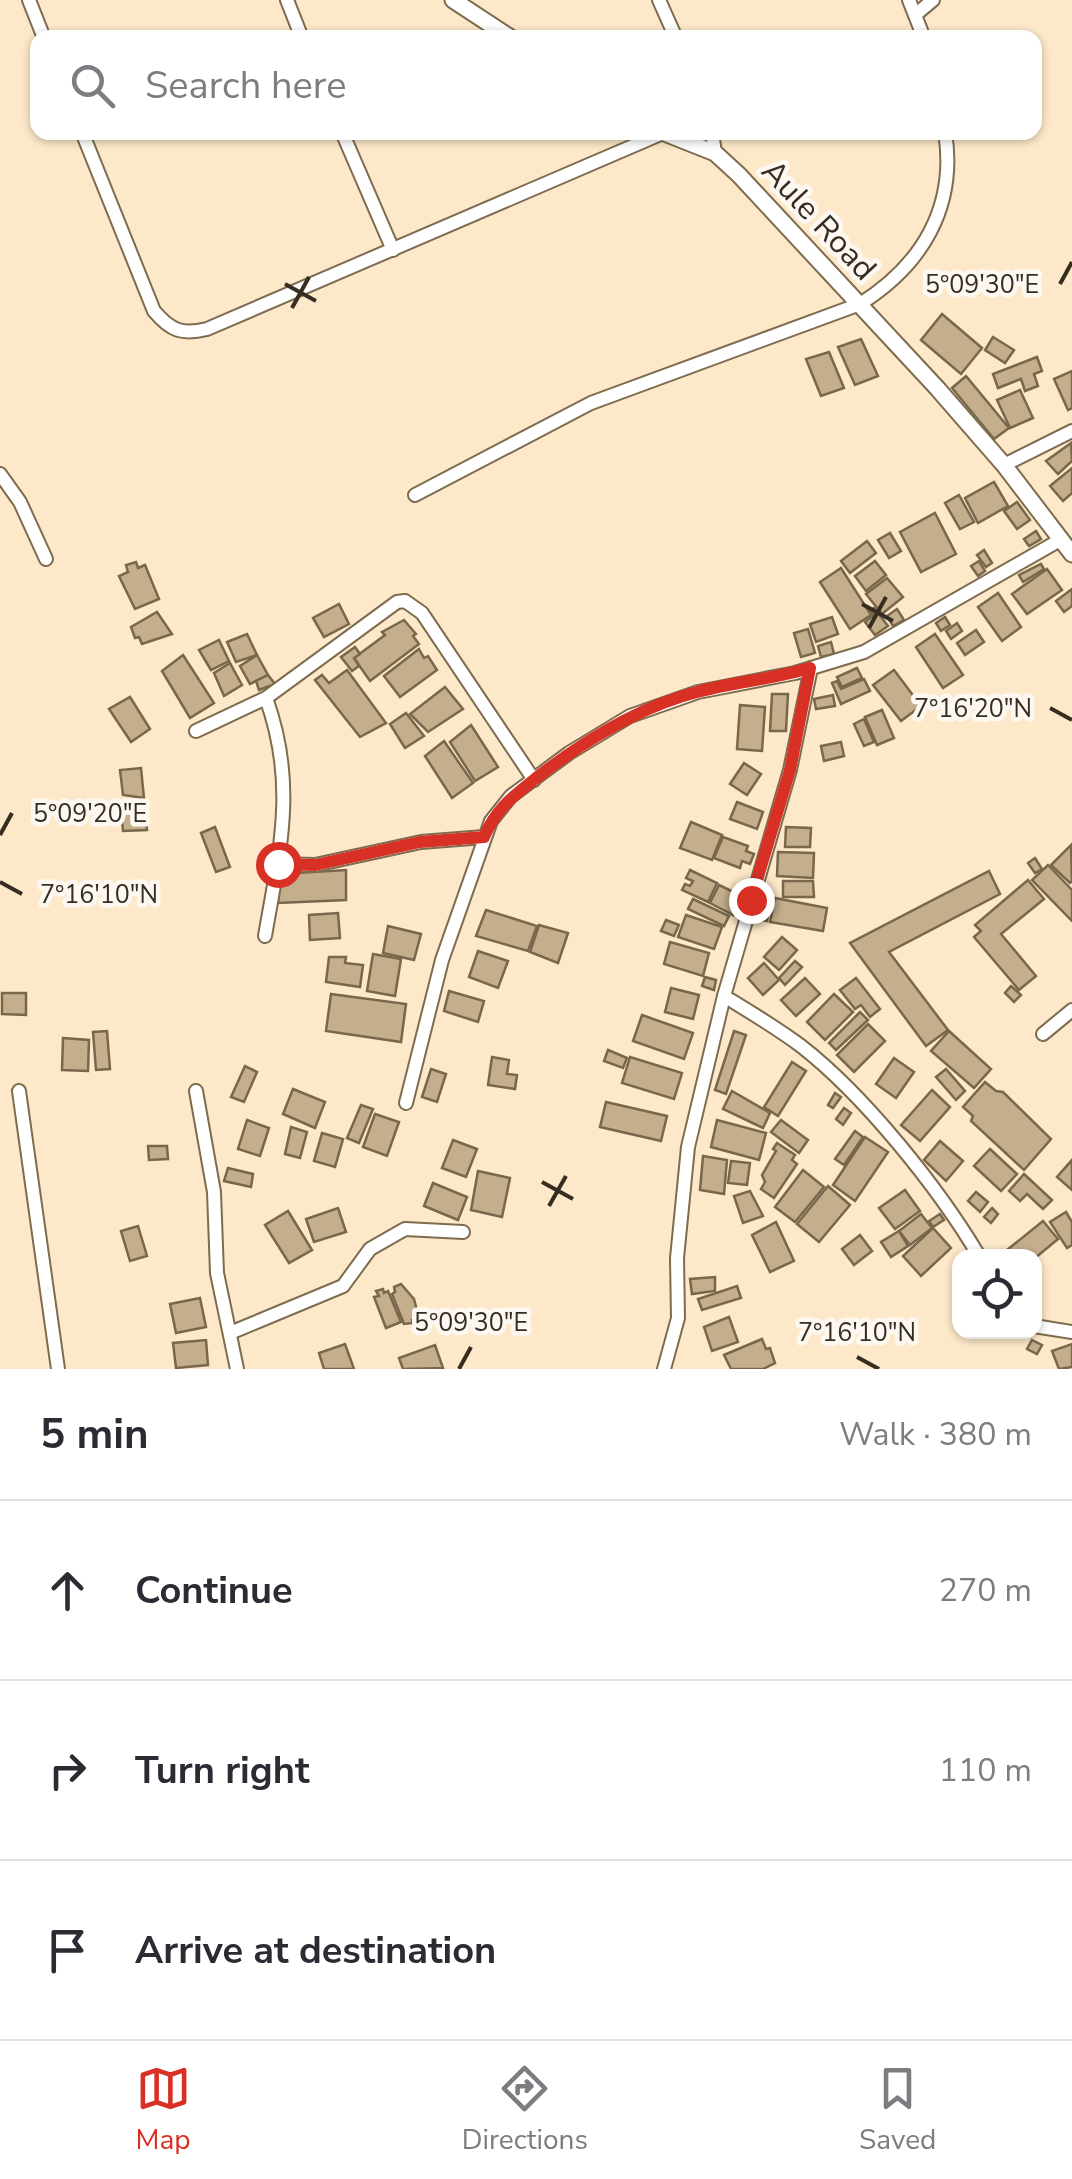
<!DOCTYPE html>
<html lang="en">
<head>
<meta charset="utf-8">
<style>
	body { margin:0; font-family:"Nunito Sans",sans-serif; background:#f2f2f3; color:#2b2b33 }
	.controls { position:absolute; right:30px; bottom:30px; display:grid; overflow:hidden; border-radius:20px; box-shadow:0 2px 8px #0004 }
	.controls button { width:90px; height:90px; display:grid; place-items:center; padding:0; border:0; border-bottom:2px solid #e1e1e2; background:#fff; color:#2b2b33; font:50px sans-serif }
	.stop { position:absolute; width:30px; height:30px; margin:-22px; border:8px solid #d93025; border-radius:50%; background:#fff }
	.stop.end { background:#d93025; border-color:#fff; box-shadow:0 2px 10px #0008 }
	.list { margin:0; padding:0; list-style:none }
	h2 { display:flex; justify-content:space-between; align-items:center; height:130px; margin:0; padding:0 40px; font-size:42px }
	h2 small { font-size:32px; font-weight:400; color:#7c7c81 }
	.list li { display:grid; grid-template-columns:65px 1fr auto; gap:30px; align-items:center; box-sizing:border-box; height:180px; padding:0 40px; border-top:2px solid #e1e1e2 }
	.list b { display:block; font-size:38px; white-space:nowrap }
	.list em { font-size:32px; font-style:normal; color:#7c7c81 }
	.icon { flex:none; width:55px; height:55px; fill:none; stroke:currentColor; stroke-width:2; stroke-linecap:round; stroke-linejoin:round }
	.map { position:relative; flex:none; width:1072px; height:1369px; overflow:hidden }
	.search { position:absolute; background:#fff; box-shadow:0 2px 8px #0004; left:30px; right:30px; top:30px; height:110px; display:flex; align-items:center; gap:25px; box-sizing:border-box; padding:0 35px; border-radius:20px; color:#7c7c81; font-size:38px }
	.sheet { height:670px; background:#fff }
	nav { display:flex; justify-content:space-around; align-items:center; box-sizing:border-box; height:140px; border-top:2px solid #e1e1e2; background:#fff; font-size:28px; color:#7c7c81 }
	nav a { display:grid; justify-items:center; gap:5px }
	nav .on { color:#d93025 }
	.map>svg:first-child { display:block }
	.building { fill:#c4ae8b; stroke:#79674b; stroke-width:2.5 }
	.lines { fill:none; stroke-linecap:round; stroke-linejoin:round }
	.minor-casing { stroke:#7e6c4f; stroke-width:16 }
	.tertiary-casing { stroke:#7e6c4f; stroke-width:19 }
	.minor { stroke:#fff; stroke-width:12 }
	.tertiary { stroke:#fff; stroke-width:15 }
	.route { stroke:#d93025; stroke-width:12 }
	.ticks { fill:none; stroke:#352d21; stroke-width:4 }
	.labels { text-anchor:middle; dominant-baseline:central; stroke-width:9; stroke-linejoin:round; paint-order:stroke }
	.street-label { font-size:32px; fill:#352d21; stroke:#fdf9f2 }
	.ticks-label { font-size:25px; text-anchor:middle; fill:#352d21; stroke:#fdf9f2; stroke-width:9; stroke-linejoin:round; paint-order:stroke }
</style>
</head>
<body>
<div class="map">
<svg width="1072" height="1369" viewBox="0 0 1072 1369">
	<rect width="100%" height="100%" fill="#fde9c9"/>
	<!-- building -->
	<g class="building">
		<polygon points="942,314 982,348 961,374 921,340"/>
		<polygon points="993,337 1014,350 1005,363 985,350"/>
		<polygon points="861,339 878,376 855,385 838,347"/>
		<polygon points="829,352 844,388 821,396 806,359"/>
		<polygon points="1037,357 1042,371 1034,374 1038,386 1025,391 1021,379 998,388 993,374"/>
		<polygon points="1072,371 1072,408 1068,410 1054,379"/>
		<polygon points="966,376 1009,428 994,439 952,388"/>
		<polygon points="1020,390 1033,418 1010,428 997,400"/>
		<polygon points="1071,443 1072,461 1058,474 1046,461"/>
		<polygon points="1072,468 1072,493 1063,501 1050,486"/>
		<polygon points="994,482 1008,506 978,523 965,498"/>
		<polygon points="959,495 974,522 960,529 945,503"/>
		<polygon points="1017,502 1030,520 1017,529 1004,511"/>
		<polygon points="935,513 956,554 921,572 900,532"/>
		<polygon points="1036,531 1041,539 1029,546 1024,539"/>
		<polygon points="890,533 901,551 889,558 878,540"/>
		<polygon points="867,541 876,553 850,573 841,561"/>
		<polygon points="984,550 992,563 986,567 977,555"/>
		<polygon points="875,561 886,575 866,591 855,576"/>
		<polygon points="979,561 985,571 978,576 971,566"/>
		<polygon points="136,562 138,568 145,565 159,599 135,609 119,576 128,572 126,565"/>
		<polygon points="1041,564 1044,569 1023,582 1019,575"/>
		<polygon points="841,568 871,615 850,629 820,582"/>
		<polygon points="1047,569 1062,590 1027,614 1012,594"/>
		<polygon points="887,578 903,597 882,614 866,594"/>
		<polygon points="1072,589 1072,606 1064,612 1056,601"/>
		<polygon points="998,593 1021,627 1002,641 978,607"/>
		<polygon points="339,604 349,624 324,637 313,618"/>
		<polygon points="874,608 888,626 875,635 865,622 874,615 870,611"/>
		<polygon points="897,609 904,620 893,626 887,616"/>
		<polygon points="157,612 172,634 142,644 139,637 135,638 131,627"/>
		<polygon points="832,617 838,634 816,642 810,624"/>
		<polygon points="945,617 950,625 941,631 936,623"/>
		<polygon points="404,620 416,634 413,636 419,644 370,681 354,658 385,635 382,632"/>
		<polygon points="957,623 962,631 951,639 946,631"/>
		<polygon points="808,629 815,653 801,657 794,633"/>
		<polygon points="976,630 984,642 965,655 957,643"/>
		<polygon points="247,634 257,655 236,662 227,642"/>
		<polygon points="935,634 963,675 943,688 916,647"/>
		<polygon points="219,640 229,661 211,670 199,650"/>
		<polygon points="831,642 834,654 821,657 818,646"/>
		<polygon points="355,647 360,654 354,658 359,666 352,671 341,657"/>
		<polygon points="419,649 424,658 428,656 437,670 400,697 384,676"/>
		<polygon points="183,655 214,703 190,718 162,671"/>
		<polygon points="257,655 268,675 250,684 240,666"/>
		<polygon points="230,663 242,685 224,696 214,673"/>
		<polygon points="857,668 862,678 842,687 837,677"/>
		<polygon points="347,670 386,723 360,737 315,680 322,675 329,683"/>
		<polygon points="894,670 921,706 901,721 873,685"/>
		<polygon points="268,675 275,684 259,690 256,681"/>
		<polygon points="864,679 870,691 841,704 832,683 837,681 841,689"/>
		<polygon points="445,687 463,709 428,732 410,714"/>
		<polygon points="772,694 788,694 786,731 770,731"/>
		<polygon points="833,695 835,706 816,709 814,699"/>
		<polygon points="130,697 150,729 131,742 109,709"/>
		<polygon points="740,705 765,707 762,751 737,749"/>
		<polygon points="882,710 894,738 877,745 865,717"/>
		<polygon points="406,713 424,736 405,748 390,724"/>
		<polygon points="864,719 874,742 864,746 854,724"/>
		<polygon points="471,725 498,767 475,781 450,742"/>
		<polygon points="444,741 473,783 452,798 425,756"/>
		<polygon points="841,742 844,756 824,761 821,746"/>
		<polygon points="744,763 761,774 747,795 730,784"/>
		<polygon points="141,768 144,798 123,795 120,770"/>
		<polygon points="737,802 763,812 757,829 730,819"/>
		<polygon points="144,804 147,830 123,831 121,808"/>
		<polygon points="691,822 722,835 712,860 680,848"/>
		<polygon points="215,827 230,867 216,872 201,833"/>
		<polygon points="786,827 811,828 810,847 785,847"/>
		<polygon points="723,837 748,846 746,851 754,854 750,864 742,861 740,868 714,858"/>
		<polygon points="1071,845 1072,881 1070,883 1051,865"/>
		<polygon points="778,852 814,853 813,878 777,876"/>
		<polygon points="1035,858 1042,869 1035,873 1028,863"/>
		<polygon points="1048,865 1072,890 1072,921 1032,880"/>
		<polygon points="346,870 346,900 278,903 280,874"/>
		<polygon points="690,870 717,883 708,902 682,890 685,884 690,886 693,881 686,878"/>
		<polygon points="989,871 1000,894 889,952 948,1030 926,1046 850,943"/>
		<polygon points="1028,880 1044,899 1001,934 1036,976 1019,990 974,937 981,931 975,925"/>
		<polygon points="783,881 813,881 814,897 783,897"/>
		<polygon points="719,885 742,896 733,915 710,903"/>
		<polygon points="775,898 827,908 823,931 770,922"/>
		<polygon points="693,899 729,916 724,926 688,909"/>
		<polygon points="759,903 770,904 767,921 756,919"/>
		<polygon points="486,910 537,926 528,951 476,936"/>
		<polygon points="338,913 340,938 310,940 309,915"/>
		<polygon points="686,915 722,927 714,949 678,937"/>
		<polygon points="666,920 679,925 674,936 661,931"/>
		<polygon points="539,925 568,933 558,963 530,952"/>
		<polygon points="388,926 421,934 414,960 383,953"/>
		<polygon points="782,937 797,950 779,970 764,957"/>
		<polygon points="670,942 709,953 703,976 664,964"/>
		<polygon points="478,951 508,961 498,988 469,977"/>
		<polygon points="373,954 401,959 395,996 367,991"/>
		<polygon points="329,957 346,957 345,963 363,965 360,987 326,982"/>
		<polygon points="795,961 802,967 785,985 779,978"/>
		<polygon points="764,963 779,980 763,995 748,978"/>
		<polygon points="705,977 716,980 714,990 702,986"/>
		<polygon points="805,978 820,994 796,1016 781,1000"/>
		<polygon points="856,978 880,1009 870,1017 861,1005 855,1009 840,990"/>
		<polygon points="1011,986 1021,995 1014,1002 1005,993"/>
		<polygon points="671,988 699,995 693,1019 665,1012"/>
		<polygon points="449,991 484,1001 478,1022 444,1011"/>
		<polygon points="2,993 26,993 26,1015 2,1014"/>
		<polygon points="331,994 406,1004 401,1042 326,1031"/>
		<polygon points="834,994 853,1012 825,1040 807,1022"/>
		<polygon points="860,1012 868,1020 836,1050 829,1043"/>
		<polygon points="642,1015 693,1033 684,1059 633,1041"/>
		<polygon points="868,1024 885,1041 854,1072 837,1055"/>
		<polygon points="107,1031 110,1069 96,1070 93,1032"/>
		<polygon points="734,1031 746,1035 726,1094 715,1090"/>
		<polygon points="949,1031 991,1069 974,1088 931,1051"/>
		<polygon points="63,1038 89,1040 88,1071 62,1070"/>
		<polygon points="608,1050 627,1058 623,1068 604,1061"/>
		<polygon points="492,1057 509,1060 507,1074 517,1075 515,1089 488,1085"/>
		<polygon points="630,1057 682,1073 674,1099 622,1083"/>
		<polygon points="894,1058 914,1072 896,1098 876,1084"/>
		<polygon points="792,1062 806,1071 778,1116 764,1107"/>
		<polygon points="245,1066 257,1072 244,1102 231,1097"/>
		<polygon points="431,1069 446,1074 437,1102 422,1097"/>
		<polygon points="946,1069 965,1091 956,1100 936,1077"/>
		<polygon points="985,1082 996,1091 1003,1092 1051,1139 1024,1170 971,1121 973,1116 963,1107"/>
		<polygon points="293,1089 325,1102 315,1128 283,1114"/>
		<polygon points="932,1090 950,1107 920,1141 901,1125"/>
		<polygon points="732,1091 770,1113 763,1128 723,1109"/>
		<polygon points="835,1093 841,1097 833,1108 828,1105"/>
		<polygon points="606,1102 667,1116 661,1141 600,1127"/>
		<polygon points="361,1105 373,1109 359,1143 347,1138"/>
		<polygon points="844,1108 851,1113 843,1125 836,1119"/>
		<polygon points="375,1114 399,1122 387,1156 363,1147"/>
		<polygon points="247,1120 269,1128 260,1156 238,1149"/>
		<polygon points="717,1120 766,1133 759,1160 711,1147"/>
		<polygon points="781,1120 808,1140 799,1153 771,1132"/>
		<polygon points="291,1127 307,1132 300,1158 285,1154"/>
		<polygon points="855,1131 863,1137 844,1165 835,1159"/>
		<polygon points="322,1133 343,1139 335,1167 314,1161"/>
		<polygon points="865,1137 888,1152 855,1201 833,1185"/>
		<polygon points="453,1140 477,1149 466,1177 442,1168"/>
		<polygon points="940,1141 963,1161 946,1181 924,1160"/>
		<polygon points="777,1143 795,1155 792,1160 797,1164 774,1198 761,1189 765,1182 762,1175 776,1151 773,1149"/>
		<polygon points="148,1146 167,1146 168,1159 149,1160"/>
		<polygon points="990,1149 1017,1174 1001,1191 974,1166"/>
		<polygon points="703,1156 727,1160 724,1194 700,1190"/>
		<polygon points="1072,1160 1072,1190 1057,1177"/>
		<polygon points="731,1161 750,1163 747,1185 728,1183"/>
		<polygon points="228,1168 253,1174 251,1187 224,1181"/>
		<polygon points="803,1170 824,1187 795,1222 775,1207"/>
		<polygon points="478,1171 510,1178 502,1217 471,1210"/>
		<polygon points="1024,1174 1052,1200 1043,1209 1027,1194 1020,1201 1009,1191"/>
		<polygon points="433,1183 467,1197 458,1220 424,1206"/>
		<polygon points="828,1186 850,1205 819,1242 797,1224"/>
		<polygon points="905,1190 920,1211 895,1229 879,1208"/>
		<polygon points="750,1191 763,1216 743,1223 734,1196"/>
		<polygon points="976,1192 988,1202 980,1212 968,1201"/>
		<polygon points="338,1208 346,1232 314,1242 306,1219"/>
		<polygon points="992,1208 998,1214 991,1223 984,1217"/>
		<polygon points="288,1211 312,1250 289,1263 265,1225"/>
		<polygon points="1066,1212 1072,1222 1072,1245 1067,1248 1050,1222"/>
		<polygon points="921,1214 932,1228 910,1245 899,1231"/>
		<polygon points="940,1214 944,1220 933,1227 929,1221"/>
		<polygon points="1043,1221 1058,1239 1034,1259 1012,1256 1007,1250"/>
		<polygon points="776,1222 794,1261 770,1272 752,1235"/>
		<polygon points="138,1226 147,1256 130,1261 121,1231"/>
		<polygon points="933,1228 951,1248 921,1276 903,1256"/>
		<polygon points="899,1231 908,1246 891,1257 881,1242"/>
		<polygon points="860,1235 872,1251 854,1265 842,1249"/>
		<polygon points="715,1277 715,1291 692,1294 690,1279"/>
		<polygon points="401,1284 414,1299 419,1318 412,1320 413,1323 404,1324 392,1294 395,1292 394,1287"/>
		<polygon points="737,1286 741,1298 702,1310 698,1299"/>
		<polygon points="383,1289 384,1293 388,1291 401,1322 386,1328 374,1297 379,1296 376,1291"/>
		<polygon points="200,1298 206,1327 176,1333 170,1304"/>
		<polygon points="729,1317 738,1342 712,1351 704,1327"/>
		<polygon points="762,1339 766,1349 770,1348 775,1363 763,1369 731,1369 724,1355"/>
		<polygon points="206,1340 208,1365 176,1368 173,1343"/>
		<polygon points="1032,1340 1042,1345 1037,1354 1027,1349"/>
		<polygon points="345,1344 354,1369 324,1369 319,1353"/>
		<polygon points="1072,1344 1072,1367 1059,1369 1052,1351"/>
		<polygon points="435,1345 443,1368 403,1369 399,1358"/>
	</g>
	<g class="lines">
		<!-- minor casing -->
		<g class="minor-casing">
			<g id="minor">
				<polyline points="29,0 44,38"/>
				<polyline points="287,0 302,38"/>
				<polyline points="659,0 676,38"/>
				<polyline points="909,0 924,38"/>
				<polyline points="915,15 933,0"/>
				<path d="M 82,132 L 154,311 C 171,331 182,335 207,329 L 663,133"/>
				<polyline points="342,132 393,250"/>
				<polyline points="712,132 715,153"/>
				<polyline points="1004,465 1072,431"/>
				<polyline points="0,474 20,502 46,559"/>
				<path d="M 415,495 L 591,403 L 860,304 C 922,265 957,207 945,132"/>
				<polyline points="196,731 266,698 397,602 405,601 422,613 534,780"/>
				<polyline points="278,864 315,865 421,842 484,837"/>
				<path d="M 265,936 C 280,849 297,784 266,698"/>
				<path d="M 724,996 C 750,1012 777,1028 801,1046 C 864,1095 938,1187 979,1256"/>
				<polyline points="1043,1034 1072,1010"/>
				<polyline points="19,1091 58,1369"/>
				<polyline points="196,1091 214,1192 217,1273 237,1369"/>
				<polyline points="406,1103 442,960 491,821 511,796 569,753 630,716 698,692 795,673 864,652 1060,540"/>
				<polyline points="1034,1326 1072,1332"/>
				<polyline points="230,1333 343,1286 370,1249 405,1229 463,1232"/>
				<polyline points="664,1369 678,1318 677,1258 688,1147 724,996 790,770 811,668"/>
			</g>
		</g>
		<!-- tertiary casing -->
		<g class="tertiary-casing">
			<g id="tertiary">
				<polyline points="453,0 511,38"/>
				<polyline points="662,132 715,153 739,175 937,388 1004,465 1072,554"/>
			</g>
		</g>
		<!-- minor -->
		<use href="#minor" class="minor"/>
		<!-- tertiary -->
		<use href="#tertiary" class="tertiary"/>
	</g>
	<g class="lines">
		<!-- route -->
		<path class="route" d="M 278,864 L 315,865 L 420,842 L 484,837 C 497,807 515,795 540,775 C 587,739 639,707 697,692 C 734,682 773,679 810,668 L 790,770 L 751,900"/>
	</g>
	<!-- ticks -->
	<path class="ticks" d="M 285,284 L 316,301M 1060,284 L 1072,262M 292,308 L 309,277M 862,604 L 893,621M 869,628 L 886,597M 1050,708 L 1072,720M 0,835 L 12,813M 0,882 L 22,894M 542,1182 L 573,1199M 549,1206 L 566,1176M 857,1357 L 879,1369M 459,1369 L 471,1347"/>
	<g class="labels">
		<!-- street labels -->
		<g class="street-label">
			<text transform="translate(819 220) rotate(47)">Aule Road</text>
		</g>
	</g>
	<g class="ticks-label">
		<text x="982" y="293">5°09'30"E</text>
		<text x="973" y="717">7°16'20"N</text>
		<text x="90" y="822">5°09'20"E</text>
		<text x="99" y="903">7°16'10"N</text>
		<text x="471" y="1331">5°09'30"E</text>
		<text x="857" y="1341">7°16'10"N</text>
	</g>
</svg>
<div class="controls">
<button><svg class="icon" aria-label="locate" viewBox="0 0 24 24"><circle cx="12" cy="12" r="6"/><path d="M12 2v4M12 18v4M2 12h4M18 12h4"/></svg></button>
</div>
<div class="stop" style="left:278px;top:864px"></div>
<div class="stop end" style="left:751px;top:900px"></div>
<div class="search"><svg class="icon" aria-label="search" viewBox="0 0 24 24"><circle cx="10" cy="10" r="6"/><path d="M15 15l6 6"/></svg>Search here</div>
</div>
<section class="sheet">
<h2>5 min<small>Walk · 380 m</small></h2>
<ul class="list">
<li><svg class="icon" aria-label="ahead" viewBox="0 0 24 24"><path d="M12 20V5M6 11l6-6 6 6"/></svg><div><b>Continue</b></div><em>270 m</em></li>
<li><svg class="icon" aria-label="right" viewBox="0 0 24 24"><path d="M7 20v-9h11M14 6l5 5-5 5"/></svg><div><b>Turn right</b></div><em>110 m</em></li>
<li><svg class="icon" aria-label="arrive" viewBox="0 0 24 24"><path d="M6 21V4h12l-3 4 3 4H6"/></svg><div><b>Arrive at destination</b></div></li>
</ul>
</section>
<nav>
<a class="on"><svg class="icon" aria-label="map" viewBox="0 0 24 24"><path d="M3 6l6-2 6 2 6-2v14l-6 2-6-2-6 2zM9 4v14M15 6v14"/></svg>Map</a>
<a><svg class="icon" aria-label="directions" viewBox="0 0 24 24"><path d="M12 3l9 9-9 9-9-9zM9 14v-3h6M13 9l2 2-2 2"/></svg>Directions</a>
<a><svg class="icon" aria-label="saved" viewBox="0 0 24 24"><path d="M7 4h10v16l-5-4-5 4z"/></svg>Saved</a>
</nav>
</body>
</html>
